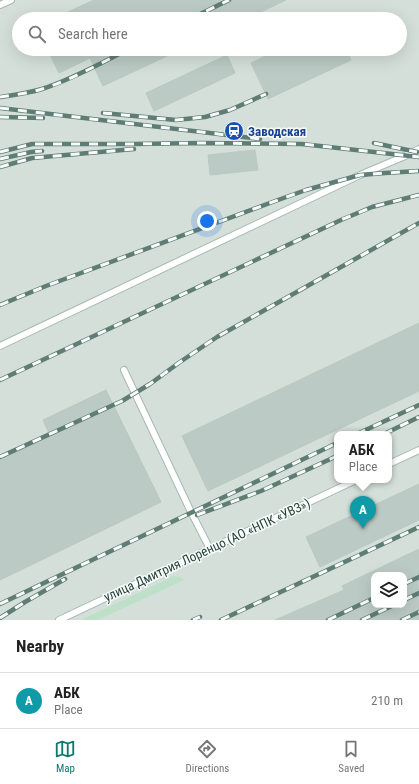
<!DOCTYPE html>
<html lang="en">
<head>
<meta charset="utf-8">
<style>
	body { margin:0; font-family:"Roboto Condensed",sans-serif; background:#f2f2f2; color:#222 }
	.controls { position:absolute; right:12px; bottom:12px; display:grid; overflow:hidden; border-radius:8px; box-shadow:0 4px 16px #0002 }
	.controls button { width:36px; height:36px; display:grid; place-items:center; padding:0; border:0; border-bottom:1px solid #e0e0e0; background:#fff; color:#222; font:20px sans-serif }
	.you { position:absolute; left:207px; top:221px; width:14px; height:14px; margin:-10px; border:3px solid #fff; border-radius:50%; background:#1a73e8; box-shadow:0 0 0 6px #1a73e833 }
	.badge { display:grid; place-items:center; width:26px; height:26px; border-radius:50%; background:#0f766e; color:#fff; font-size:13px; font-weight:700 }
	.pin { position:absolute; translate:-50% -33px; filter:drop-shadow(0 1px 2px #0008) }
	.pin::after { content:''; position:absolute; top:21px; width:14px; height:12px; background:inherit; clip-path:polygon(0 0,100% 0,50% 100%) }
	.popup { position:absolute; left:334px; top:431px; width:58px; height:52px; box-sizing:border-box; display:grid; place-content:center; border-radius:8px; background:#fff; filter:drop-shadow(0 1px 3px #0005); font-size:13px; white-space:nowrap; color:#767676 }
	.popup b { font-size:15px; color:#222 }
	.popup::after { content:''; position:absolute; left:50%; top:100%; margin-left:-8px; border:8px solid transparent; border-top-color:#fff }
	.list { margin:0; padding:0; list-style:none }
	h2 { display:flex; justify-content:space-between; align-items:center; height:52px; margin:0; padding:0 16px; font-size:17px }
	h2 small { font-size:13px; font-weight:400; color:#767676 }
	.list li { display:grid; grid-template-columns:26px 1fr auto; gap:12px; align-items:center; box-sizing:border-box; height:56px; padding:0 16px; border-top:1px solid #e0e0e0 }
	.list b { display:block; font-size:15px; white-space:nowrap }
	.list p { margin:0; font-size:13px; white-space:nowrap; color:#767676 }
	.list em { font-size:13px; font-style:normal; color:#767676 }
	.icon { flex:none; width:22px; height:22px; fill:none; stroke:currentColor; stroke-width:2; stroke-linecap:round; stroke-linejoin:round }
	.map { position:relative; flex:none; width:419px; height:620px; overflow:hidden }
	.search { position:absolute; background:#fff; box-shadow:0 4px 16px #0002; left:12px; right:12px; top:12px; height:44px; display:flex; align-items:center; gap:10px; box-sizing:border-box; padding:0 14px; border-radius:22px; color:#767676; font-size:15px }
	.sheet { height:108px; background:#fff }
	nav { display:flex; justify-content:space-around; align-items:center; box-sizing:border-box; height:56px; border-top:1px solid #e0e0e0; background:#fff; font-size:11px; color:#767676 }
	nav a { display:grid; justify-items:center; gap:2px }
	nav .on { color:#0f766e }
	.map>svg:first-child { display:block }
	.built { fill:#d4dfda; fill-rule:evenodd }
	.green { fill:#bfe0c8 }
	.building { fill:#bbcac4; stroke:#b8c9c2; fill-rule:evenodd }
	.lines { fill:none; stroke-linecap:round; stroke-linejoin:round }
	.lane-casing { stroke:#a8b8b2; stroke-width:8 }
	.lane { stroke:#fff; stroke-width:6 }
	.rail-casing { stroke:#5f7d75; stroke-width:4.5 }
	.rail { stroke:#f7fbf9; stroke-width:3; stroke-dasharray:9; stroke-linecap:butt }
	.labels { text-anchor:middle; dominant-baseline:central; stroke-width:3; stroke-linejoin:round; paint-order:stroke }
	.transit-label { font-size:13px; font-weight:bold; fill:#164399; stroke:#f7fbf9; text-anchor:start }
	.street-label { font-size:13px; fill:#24423a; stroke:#f7fbf9 }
</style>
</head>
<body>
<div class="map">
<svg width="419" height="620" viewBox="0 0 419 620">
	<rect width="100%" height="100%" fill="#e6efeb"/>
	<!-- built -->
	<path class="built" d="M 0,0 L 419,0 L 419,620 L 0,620 ZM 19,19 L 400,19 L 400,49 L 19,49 ZM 337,434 L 389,434 L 389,480 L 337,480 ZM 374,575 L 404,575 L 404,605 L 374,605 Z"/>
	<!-- green -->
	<polygon class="green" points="174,576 180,577 184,580 98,620 81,620"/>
	<!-- building -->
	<g class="building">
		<polygon points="94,0 286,0 246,19 53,19"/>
		<polygon points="47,49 182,49 103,86 90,58 59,73"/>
		<polygon points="280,49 346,49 351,60 268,99 251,63"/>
		<polygon points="227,55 235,73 154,111 146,93"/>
		<polygon points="255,150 258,170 210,175 208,155"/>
		<polygon points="419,323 419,391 208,491 182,436"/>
		<polygon points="106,390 161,502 0,580 0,457 49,433 43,420"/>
		<polygon points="419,484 419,520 320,567 306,537"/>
		<path d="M 419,549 L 419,620 L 275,620 L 344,590 L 342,586 ZM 374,575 L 404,575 L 404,605 L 374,605 Z"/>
	</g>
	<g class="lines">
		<!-- lane casing -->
		<g class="lane-casing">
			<g id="lane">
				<polyline points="0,5 11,0"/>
				<polyline points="0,346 360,175 405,156 419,149"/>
				<polyline points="124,370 191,512 210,549"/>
				<polyline points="389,464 419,450"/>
				<polyline points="59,620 356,480"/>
			</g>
		</g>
		<!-- lane -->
		<use href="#lane" class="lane"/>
		<!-- rail casing -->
		<g class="rail-casing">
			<g id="rail">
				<polyline points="190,19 229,0"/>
				<path d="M 0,97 C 14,95 29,93 42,89 C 73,79 101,63 129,49"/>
				<polyline points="0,108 260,139"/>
				<polyline points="103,113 176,120 205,117 230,110 266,94"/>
				<polyline points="0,117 43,118"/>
				<polyline points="374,143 417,152"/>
				<polyline points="0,152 32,144 134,144 202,143 302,144 419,157"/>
				<polyline points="0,159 31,152 42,151"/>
				<polyline points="0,167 32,158 134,149"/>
				<polyline points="0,305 46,286 278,200 306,190 360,175 385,173 419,171"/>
				<polyline points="0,380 341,220 372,207 419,195"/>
				<polyline points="357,434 419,405"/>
				<polyline points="384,434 419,417"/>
				<polyline points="0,457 122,401 150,384 180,362 217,337 419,223"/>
				<polyline points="197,515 261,491 337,456"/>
				<polyline points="404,584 419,577"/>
				<polyline points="404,600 419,593"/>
				<polyline points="0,604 337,443"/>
				<polyline points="0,618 25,602 65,579"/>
				<polyline points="193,620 200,617"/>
				<polyline points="221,620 419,527"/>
				<polyline points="328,620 374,598"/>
				<polyline points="362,620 394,605"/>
				<polyline points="402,620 419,612"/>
			</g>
		</g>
		<!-- rail -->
		<use href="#rail" class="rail"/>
	</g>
	<!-- icons -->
	<defs>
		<g id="station-disc" transform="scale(1)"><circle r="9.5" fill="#1a4fb4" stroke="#f7fbf9"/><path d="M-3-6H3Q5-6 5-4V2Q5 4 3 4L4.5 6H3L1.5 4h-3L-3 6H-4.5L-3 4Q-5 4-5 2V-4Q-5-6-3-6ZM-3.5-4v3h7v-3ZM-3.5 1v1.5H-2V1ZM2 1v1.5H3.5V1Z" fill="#fff"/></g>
	</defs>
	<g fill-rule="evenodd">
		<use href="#station-disc" x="234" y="131"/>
	</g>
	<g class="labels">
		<!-- transit labels -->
		<g class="transit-label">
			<text x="248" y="131">Заводская</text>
		</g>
		<!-- street labels -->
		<g class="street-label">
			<text transform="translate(207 550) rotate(-25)">улица Дмитрия Лоренцо (АО «НПК «УВЗ»)</text>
		</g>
	</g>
</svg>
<div class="controls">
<button><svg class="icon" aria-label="layers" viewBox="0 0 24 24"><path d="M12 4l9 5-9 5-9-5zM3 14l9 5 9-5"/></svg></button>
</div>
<div class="you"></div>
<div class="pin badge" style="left:363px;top:529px;background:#0f9aa8">A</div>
<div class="popup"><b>АБК</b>Place</div>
<div class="search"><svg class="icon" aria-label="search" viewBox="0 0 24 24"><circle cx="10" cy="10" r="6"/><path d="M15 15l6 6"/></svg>Search here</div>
</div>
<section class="sheet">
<h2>Nearby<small></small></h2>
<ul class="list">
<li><span class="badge" style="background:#0f9aa8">A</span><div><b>АБК</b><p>Place</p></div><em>210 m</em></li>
</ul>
</section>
<nav>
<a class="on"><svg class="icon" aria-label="map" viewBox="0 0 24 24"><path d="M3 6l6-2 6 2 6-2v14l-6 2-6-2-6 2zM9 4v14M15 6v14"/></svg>Map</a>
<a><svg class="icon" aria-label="directions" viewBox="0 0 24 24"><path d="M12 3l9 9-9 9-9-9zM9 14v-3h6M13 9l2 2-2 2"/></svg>Directions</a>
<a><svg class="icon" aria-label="saved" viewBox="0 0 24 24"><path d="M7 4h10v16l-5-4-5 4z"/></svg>Saved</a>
</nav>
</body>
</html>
